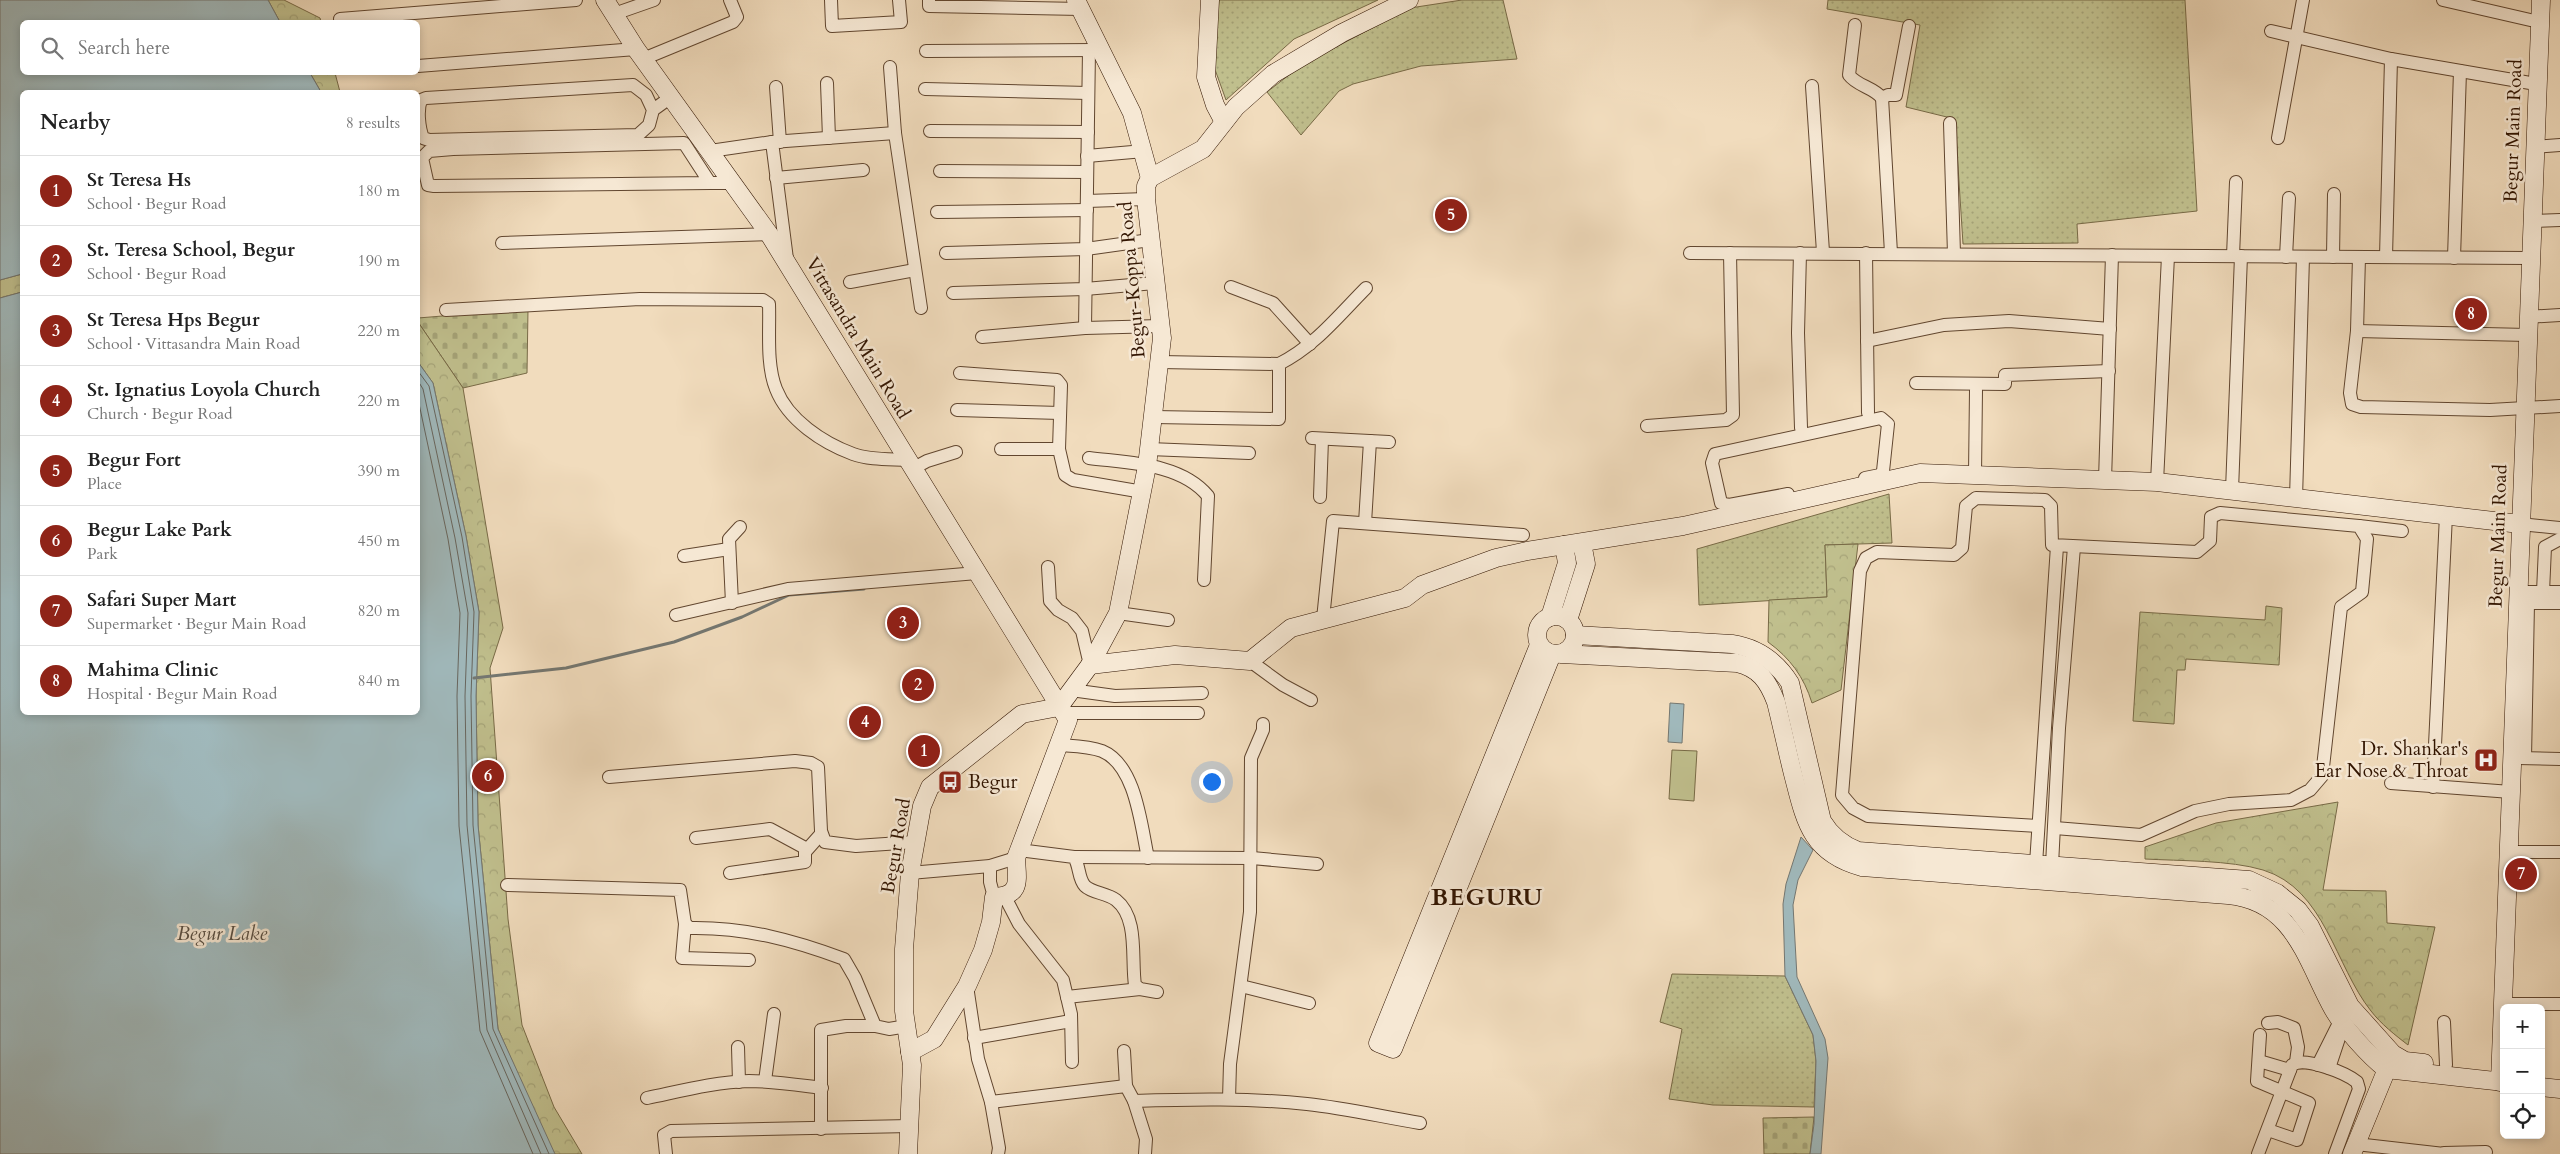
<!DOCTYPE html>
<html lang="en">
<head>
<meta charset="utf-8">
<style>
	body { margin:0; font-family:Cardo,serif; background:#f2f2f2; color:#222 }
	.controls { position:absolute; right:15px; bottom:15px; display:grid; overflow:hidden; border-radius:8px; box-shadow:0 2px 8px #0003 }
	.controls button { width:45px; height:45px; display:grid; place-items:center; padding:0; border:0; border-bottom:1px solid #e0e0e0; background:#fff; color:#222; font:25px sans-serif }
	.you { position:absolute; left:1211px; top:781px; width:18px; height:18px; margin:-12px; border:4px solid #fff; border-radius:50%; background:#1a73e8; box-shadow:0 0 0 8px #1a73e833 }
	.badge { display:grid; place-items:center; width:32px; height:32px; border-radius:50%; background:#8f2418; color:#fff; font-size:16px; font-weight:700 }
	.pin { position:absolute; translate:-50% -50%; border:2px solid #fff; box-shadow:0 1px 5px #0006 }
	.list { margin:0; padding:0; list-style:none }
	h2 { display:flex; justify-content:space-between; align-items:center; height:65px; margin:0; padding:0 20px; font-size:21px }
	h2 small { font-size:16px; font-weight:400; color:#767676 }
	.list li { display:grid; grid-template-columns:32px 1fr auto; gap:15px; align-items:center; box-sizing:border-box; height:70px; padding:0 20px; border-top:1px solid #e0e0e0 }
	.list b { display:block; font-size:19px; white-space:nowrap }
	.list p { margin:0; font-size:16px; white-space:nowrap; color:#767676 }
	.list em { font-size:16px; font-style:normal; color:#767676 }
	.icon { flex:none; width:28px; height:28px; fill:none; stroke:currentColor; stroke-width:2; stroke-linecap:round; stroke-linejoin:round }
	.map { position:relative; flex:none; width:2560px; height:1154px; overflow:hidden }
	.search { position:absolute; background:#fff; box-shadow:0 2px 8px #0003; left:20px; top:20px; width:400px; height:55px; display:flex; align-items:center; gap:12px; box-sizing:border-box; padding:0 18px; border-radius:8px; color:#767676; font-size:19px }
	.panel { position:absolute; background:#fff; box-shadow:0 2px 8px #0003; left:20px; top:90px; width:400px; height:625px; border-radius:8px }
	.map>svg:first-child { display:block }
	.grass { fill:url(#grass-dots); stroke:#786a46 }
	.cemetery { fill:url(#cemetery-stones); stroke:#786a46 }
	.park { fill:url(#park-crowns); stroke:#786a46 }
	.garden { fill:#c0bf8d; stroke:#786a46 }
	.water { fill:#a0b9bc; stroke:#747771 }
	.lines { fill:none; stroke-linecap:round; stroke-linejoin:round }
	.shore { stroke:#68665e; stroke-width:1 }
	.stream { stroke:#747771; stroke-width:3 }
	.street-casing { stroke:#61462f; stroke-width:14 }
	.secondary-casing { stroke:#311400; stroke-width:19 }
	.street { stroke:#f6e8d4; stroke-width:12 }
	.secondary { stroke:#f6e8d4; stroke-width:18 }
	.labels { text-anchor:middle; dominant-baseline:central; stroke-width:5; stroke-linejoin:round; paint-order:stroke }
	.street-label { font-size:19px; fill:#311400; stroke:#f6e8d4 }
	.poi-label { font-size:19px; fill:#311400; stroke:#f6e8d4; text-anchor:end }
	.water-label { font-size:20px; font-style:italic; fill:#584e42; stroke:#f6e8d4 }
	.district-label { font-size:24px; font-weight:bold; letter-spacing:1px; fill:#311400; stroke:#f6e8d4 }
</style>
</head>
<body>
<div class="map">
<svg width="2560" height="1154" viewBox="0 0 2560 1154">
	<defs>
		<pattern id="grass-dots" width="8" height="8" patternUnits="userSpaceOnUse" patternTransform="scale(1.25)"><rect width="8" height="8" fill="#c0bf8d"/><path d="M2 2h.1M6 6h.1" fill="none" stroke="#a5a378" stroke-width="1.8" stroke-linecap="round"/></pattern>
		<pattern id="cemetery-stones" width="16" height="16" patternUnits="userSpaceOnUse" patternTransform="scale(1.25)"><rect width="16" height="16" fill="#c0bf8d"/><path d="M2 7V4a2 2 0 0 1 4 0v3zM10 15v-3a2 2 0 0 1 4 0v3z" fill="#a5a378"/></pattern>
		<pattern id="park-crowns" width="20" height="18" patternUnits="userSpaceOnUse" patternTransform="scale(1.25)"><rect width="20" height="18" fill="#c0bf8d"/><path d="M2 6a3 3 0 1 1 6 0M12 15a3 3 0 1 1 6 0" fill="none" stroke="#a5a378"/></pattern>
	</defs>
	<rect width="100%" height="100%" fill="#f1dcbd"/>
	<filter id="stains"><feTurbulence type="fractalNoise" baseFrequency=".004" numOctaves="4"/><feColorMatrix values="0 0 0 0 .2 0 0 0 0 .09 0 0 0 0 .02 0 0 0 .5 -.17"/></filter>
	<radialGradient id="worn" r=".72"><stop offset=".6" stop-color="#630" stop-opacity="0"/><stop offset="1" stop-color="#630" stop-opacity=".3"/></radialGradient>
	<!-- grass -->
	<g class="grass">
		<polygon points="1219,0 1378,0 1294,39 1226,100 1213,64"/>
		<polygon points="1462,0 1503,0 1517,59 1421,66 1353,84 1339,91 1301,135 1267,92 1302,65 1410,8"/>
		<polygon points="1828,0 2185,0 2197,211 2077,224 2078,243 1963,244 1955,119 1906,107 1920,25 1827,9"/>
		<polygon points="1889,494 1892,543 1825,545 1827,597 1699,605 1697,549"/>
		<polygon points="1672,974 1785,976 1813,1035 1816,1061 1814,1107 1713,1105 1669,1099 1682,1029 1660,1022"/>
	</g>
	<!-- cemetery -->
	<g class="cemetery">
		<polygon points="528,309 527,373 463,388 418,322 418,318"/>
		<polygon points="1814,1117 1810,1154 1764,1154 1763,1118"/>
	</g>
	<!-- park -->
	<g class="park">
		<polygon points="268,0 284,0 320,18 321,22 280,22"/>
		<polygon points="310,73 335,73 340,92 321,92"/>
		<polygon points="22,274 22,292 0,298 0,280"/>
		<polygon points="418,322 463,388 503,628 490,668 508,919 522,1025 554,1107 582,1154 555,1154 550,1148 498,1029 478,825 476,696 479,612 466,536 433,383 418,362"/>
		<path d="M 1858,544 L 1841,690 L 1812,703 C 1804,677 1790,658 1768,642 L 1769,600 L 1827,597 L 1825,545 Z"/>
		<polygon points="2266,606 2282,608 2279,665 2186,659 2185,670 2177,670 2174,724 2133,721 2140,612 2265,620"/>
		<path d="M 2338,802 L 2323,890 L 2386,891 L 2387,923 L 2435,927 L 2408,1045 C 2395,1035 2381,1024 2371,1011 C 2335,966 2325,889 2263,870 C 2230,860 2180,861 2145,859 L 2145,847 L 2216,823 Z"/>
	</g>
	<!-- garden -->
	<polygon class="garden" points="1672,750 1697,751 1694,801 1669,799"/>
	<!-- water -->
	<g class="water">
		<polygon points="0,0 268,0 280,22 22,22 22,72 310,73 321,92 22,92 22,274 0,280"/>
		<polygon points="22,292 22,712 418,712 418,362 433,383 466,536 479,612 476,696 478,825 498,1029 555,1154 0,1154 0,298"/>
		<polygon points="1670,703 1684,704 1682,743 1668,742"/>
		<polygon points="1801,837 1813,850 1798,880 1793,905 1797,977 1825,1039 1828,1058 1821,1154 1810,1154 1814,1124 1816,1061 1813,1035 1785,976 1783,904 1786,884"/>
	</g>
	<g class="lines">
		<!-- shore -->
		<g class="shore">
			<polyline points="418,371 429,386 462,537 474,612 471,696 473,825 493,1029 549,1154"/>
			<polyline points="418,381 423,389 455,538 468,613 465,696 467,825 487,1030 541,1154"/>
			<polyline points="418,399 448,539 460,613 457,696 459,826 480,1031 533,1154"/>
		</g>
		<!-- stream -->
		<polyline class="stream" points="474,678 566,668 674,642 742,617 789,595 864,589"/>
		<!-- street casing -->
		<g class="street-casing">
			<g id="street">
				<polyline points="831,0 832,26 901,22 899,0"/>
				<polyline points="929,0 929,6 1081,9"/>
				<polyline points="2443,0 2539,22"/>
				<polyline points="614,14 654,0"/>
				<polyline points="340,19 576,0"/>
				<path d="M 1855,25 L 1849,75 C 1857,86 1873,87 1882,98"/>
				<polyline points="2271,31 2391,59"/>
				<polyline points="926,51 1096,50"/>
				<polyline points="643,59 733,22 737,17 730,0"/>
				<polyline points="418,66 636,49"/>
				<polyline points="890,67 895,133"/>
				<polyline points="827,83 829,138"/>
				<polyline points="1812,86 1823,252"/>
				<polyline points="776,87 780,142"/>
				<polyline points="925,89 1088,93"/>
				<path d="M 653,110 L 649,125 L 638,135 L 429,140 L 423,138 C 419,128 417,110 421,100 L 426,98 L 633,85 L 646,95 L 653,110 L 671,97"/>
				<polyline points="1950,123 1954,254"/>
				<polyline points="930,131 1088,132"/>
				<polyline points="2278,138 2303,0"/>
				<polyline points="772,142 787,259"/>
				<polyline points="2533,147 2560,145"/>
				<polyline points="710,151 772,142 895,133 921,308"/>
				<polyline points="1087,156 1144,151"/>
				<polyline points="940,171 1087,172"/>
				<polyline points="776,178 863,170"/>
				<polyline points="710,183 684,143 453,149 429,151 422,158 428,185 434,186 710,183 733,183"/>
				<polyline points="1087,201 1146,199"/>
				<polyline points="937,212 1087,210"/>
				<polyline points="2531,221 2560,220"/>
				<polyline points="502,243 769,234"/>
				<polyline points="946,253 1086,249 1150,240"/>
				<polyline points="1690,253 2529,258"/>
				<polyline points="1800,253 1798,333 1801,428"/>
				<polyline points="1866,253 1868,413"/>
				<polyline points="1891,253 1882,98 1888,95 1896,95 1909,26"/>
				<polyline points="2233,256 2236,182"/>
				<polyline points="2286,257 2289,198"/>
				<polyline points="2333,257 2334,194"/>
				<polyline points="2359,257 2357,331 2350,393 2352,404 2361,407 2490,410 2560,406"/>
				<polyline points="2386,257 2391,59 2536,84"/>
				<polyline points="2454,258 2460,71"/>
				<polyline points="850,282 915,270"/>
				<polyline points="1231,287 1273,303 1310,344"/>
				<polyline points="953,293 1085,289 1155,283"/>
				<path d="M 446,310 L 640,299 L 763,300 L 769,304 C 770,330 766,364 776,389 C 788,420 823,443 853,454 C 869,460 890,459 907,460"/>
				<polyline points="2527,317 2560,315"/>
				<polyline points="1085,328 1089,50"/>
				<polyline points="2357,331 2527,335"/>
				<polyline points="982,337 1085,328 1160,326"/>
				<polyline points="1867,341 1944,325 2009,321 2110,329"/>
				<path d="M 1160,362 L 1279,364 C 1314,347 1339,315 1366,288"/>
				<polyline points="960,373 1057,380 1061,385 1059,449 1065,475 1073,480 1143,492"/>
				<polyline points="1916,383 2005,384 2005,375 2109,371"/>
				<polyline points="957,410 1060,413"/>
				<polyline points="1154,417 1279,419 1279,364"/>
				<polyline points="1647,426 1726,420 1733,415 1730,253"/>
				<polyline points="1312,438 1389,442"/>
				<polyline points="1001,449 1059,449"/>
				<polyline points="1149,449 1249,453"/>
				<path d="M 1089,458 C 1128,463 1181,463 1208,496 L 1204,580"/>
				<polyline points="914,468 927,461 956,452"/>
				<polyline points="1975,474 1976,390"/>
				<polyline points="2105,480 2112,255"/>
				<polyline points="2157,482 2168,256"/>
				<polyline points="2232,490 2241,256"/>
				<polyline points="1788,494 1729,505 1721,503 1712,463 1715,454 1881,418 1888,424 1883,471 1880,475 1865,478"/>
				<polyline points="1320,497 1322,439"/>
				<polyline points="2296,498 2303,257"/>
				<polyline points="1365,523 1370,441"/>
				<polyline points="2520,524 2560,528"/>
				<polyline points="2359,526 2402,531"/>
				<polyline points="684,556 729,549"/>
				<polyline points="1048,567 1050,601 1058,610 1072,618 1082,631 1090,665"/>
				<polyline points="2518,592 2560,592"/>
				<polyline points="2543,592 2545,547 2560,539"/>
				<polyline points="732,603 729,539 740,527"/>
				<polyline points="2520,603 2560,603"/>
				<polyline points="1118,613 1168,620"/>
				<polyline points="676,615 788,589 977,573"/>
				<polyline points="1323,619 1333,521 1523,535"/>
				<polyline points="1250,661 1283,685 1311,700"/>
				<polyline points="1071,690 1115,696 1202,693"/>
				<polyline points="1065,713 1198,713"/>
				<path d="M 1059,745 C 1073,746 1089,746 1102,751 C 1136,765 1141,826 1148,858"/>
				<polyline points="2518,758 2560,759"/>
				<polyline points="2525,758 2528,603"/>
				<polyline points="609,777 795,761 811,763 818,767 821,831 825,842 856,846 915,842"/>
				<polyline points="2391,783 2511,792"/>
				<polyline points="2433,787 2446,515"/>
				<polyline points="2038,826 1868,816 1853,808 1842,795 1860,571 1866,558 1877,552 1954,555 1962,548 1966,506 1976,498 2045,500 2051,506 2052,545 2197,552 2210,541 2211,517 2220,513 2359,526 2367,539 2362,592 2341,607 2322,776 2310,790 2291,800 2229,804 2195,811 2141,835 2055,828"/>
				<polyline points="696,838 770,829 807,849"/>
				<path d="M 1019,850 L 1074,857 C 1080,866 1078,879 1085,886 C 1092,893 1107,893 1116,900 C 1139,918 1131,959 1135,985 L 1140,989 L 1157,992"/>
				<polyline points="2509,852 2560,852"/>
				<polyline points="1074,857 1252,858 1317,864"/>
				<polyline points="2036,864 2057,546"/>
				<polyline points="2052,865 2059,728 2074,547"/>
				<polyline points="990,866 990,882 994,897"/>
				<polyline points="730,873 805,862 805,852 821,834"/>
				<polyline points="910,873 990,866 1016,858"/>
				<polyline points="507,885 680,890 685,924 682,958 749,960"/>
				<polyline points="1005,897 1019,924 1063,980 1071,1014 1072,1062"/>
				<path d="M 685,924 L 690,928 C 745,927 793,940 844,959 L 855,978 L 875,1026 L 889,1029 L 907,1026"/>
				<polyline points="967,986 978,1059 991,1102 999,1148 998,1154"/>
				<polyline points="1241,986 1309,1003"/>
				<polyline points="1067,997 1140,989"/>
				<polyline points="2504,1004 2560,1004"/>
				<polyline points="2444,1022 2446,1065"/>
				<polyline points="2268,1023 2278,1022 2294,1028 2298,1047 2296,1062"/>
				<polyline points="2260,1035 2257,1081 2309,1103 2297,1140 2268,1130"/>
				<polyline points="974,1038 1071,1021"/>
				<polyline points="738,1047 739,1082"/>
				<polyline points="1124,1051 1126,1086"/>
				<polyline points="2259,1061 2290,1070"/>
				<polyline points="2318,1065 2341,1019"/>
				<polyline points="2329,1068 2340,1035"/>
				<polyline points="765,1081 774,1014"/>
				<path d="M 647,1098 C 681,1091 715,1082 749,1081 C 773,1081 798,1085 822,1088"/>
				<polyline points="1229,1099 1230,1064 1250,912 1251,758 1263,730 1263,724"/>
				<polyline points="1134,1101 1146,1139 1145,1154"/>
				<path d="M 991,1102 L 1126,1086 L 1134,1101 C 1192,1099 1249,1098 1307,1104 C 1345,1108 1383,1117 1420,1123"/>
				<polyline points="821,1129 821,1030 846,1026 875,1026"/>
				<polyline points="2356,1144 2444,1154"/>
				<polyline points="2444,1153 2486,1152"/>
				<polyline points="666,1154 664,1135 671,1131 910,1126"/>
				<path d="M 2258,1154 L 2292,1065 C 2304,1056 2346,1073 2357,1082 L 2359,1089 L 2335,1154"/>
			</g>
		</g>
		<!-- secondary casing -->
		<g class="secondary-casing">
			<g id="secondary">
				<path d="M 605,0 L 636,49 L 769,234 L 1068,720 L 1016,858 C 1017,880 1022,896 994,897 L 991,922 L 983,950 L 967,986 L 934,1039 L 910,1052"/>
				<polyline points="1076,0 1132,113 1150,178"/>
				<polyline points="1210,0 1206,77 1215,105 1224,122"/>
				<circle cx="1556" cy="635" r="19"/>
				<polyline points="1550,617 1567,563 1564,545"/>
				<polyline points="1568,620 1586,564 1582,543"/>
				<path d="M 1575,635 L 1732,644 C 1758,648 1776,661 1790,683 L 1822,821 C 1831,836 1842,845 1858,851 L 2249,880 L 2277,893 L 2298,910 L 2310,926 L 2350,1006 L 2393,1054 L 2405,1061 L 2424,1063"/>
				<polyline points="1539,645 1378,1043 1393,1049 1552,654"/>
				<path d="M 1561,654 L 1737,663 C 1759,668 1768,681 1776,702 C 1782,726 1787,750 1793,774 C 1805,820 1810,853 1862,867 L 2228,895 C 2294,901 2306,960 2333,1009 C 2344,1028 2369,1056 2386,1069 L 2504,1082"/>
				<polyline points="1090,665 1175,655 1250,661 1291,628 1405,598 1422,585 1496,558 1527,551 1683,526 1920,473 2157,482 2520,524"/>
				<polyline points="1059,707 1090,665 1118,613 1147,466 1162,338 1146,199 1146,186 1150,178 1203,149 1236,107 1273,74 1342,33 1409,0"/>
				<polyline points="2500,1082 2541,0"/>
				<polyline points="2541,1087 2560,1089"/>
				<polyline points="908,1154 912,1065 904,1011 904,949 910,873 922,806 930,787 1022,714 1059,707"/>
				<polyline points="2352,1154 2391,1059"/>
			</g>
		</g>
		<!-- street -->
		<use href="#street" class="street"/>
		<!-- secondary -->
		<use href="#secondary" class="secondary"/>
	</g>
	<!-- icons -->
	<defs>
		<g id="hospital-square" transform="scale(1.25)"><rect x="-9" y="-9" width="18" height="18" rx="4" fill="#8f2418" stroke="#f6e8d4"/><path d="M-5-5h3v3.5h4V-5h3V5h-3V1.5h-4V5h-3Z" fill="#fff"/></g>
		<g id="bus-square" transform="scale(1.25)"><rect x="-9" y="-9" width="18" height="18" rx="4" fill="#8f2418" stroke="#f6e8d4"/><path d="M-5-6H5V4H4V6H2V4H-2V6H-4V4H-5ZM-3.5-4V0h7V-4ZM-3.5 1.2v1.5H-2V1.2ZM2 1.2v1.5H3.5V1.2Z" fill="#fff"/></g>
	</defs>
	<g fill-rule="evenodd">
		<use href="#hospital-square" x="2486" y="760"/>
		<use href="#bus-square" x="950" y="782"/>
	</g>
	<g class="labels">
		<!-- street labels -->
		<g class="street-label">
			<text transform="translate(2513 131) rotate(-88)">Begur Main Road</text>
			<text transform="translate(1132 280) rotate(-95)">Begur-Koppa Road</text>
			<text transform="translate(858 338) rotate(59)">Vittasandra Main Road</text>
			<text transform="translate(2498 536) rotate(-88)">Begur Main Road</text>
			<text transform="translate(896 846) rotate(-80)">Begur Road</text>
		</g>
		<!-- poi labels -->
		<g class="poi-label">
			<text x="2468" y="749">Dr. Shankar's<tspan x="2468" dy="22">Ear Nose &amp; Throat</tspan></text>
			<text x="968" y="782" text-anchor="start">Begur</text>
		</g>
		<!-- water labels -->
		<g class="water-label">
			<text x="222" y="933">Begur Lake</text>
		</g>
		<!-- district labels -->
		<g class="district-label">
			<text x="1487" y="897">BEGURU</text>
		</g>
	</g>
	<rect width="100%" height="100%" filter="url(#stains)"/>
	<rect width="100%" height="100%" fill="url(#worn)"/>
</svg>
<div class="controls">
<button>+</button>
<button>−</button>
<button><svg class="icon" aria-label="locate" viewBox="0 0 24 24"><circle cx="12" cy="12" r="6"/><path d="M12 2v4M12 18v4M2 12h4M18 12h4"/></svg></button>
</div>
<div class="you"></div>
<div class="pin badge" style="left:924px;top:751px">1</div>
<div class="pin badge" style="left:918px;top:685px">2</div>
<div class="pin badge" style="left:903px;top:623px">3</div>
<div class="pin badge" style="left:865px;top:722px">4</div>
<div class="pin badge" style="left:1451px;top:215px">5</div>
<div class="pin badge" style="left:488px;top:776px">6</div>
<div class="pin badge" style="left:2521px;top:874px">7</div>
<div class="pin badge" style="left:2471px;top:314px">8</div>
<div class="search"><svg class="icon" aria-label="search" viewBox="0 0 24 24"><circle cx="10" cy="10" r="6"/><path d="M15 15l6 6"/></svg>Search here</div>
<section class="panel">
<h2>Nearby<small>8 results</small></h2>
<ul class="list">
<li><span class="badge">1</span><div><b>St Teresa Hs</b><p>School · Begur Road</p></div><em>180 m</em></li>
<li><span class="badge">2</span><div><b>St. Teresa School, Begur</b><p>School · Begur Road</p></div><em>190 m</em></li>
<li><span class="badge">3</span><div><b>St Teresa Hps Begur</b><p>School · Vittasandra Main Road</p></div><em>220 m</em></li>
<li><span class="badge">4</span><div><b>St. Ignatius Loyola Church</b><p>Church · Begur Road</p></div><em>220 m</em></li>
<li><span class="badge">5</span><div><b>Begur Fort</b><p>Place</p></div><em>390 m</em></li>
<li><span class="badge">6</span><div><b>Begur Lake Park</b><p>Park</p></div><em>450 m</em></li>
<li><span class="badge">7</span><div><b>Safari Super Mart</b><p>Supermarket · Begur Main Road</p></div><em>820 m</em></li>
<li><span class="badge">8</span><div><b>Mahima Clinic</b><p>Hospital · Begur Main Road</p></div><em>840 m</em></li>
</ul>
</section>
</div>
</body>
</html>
